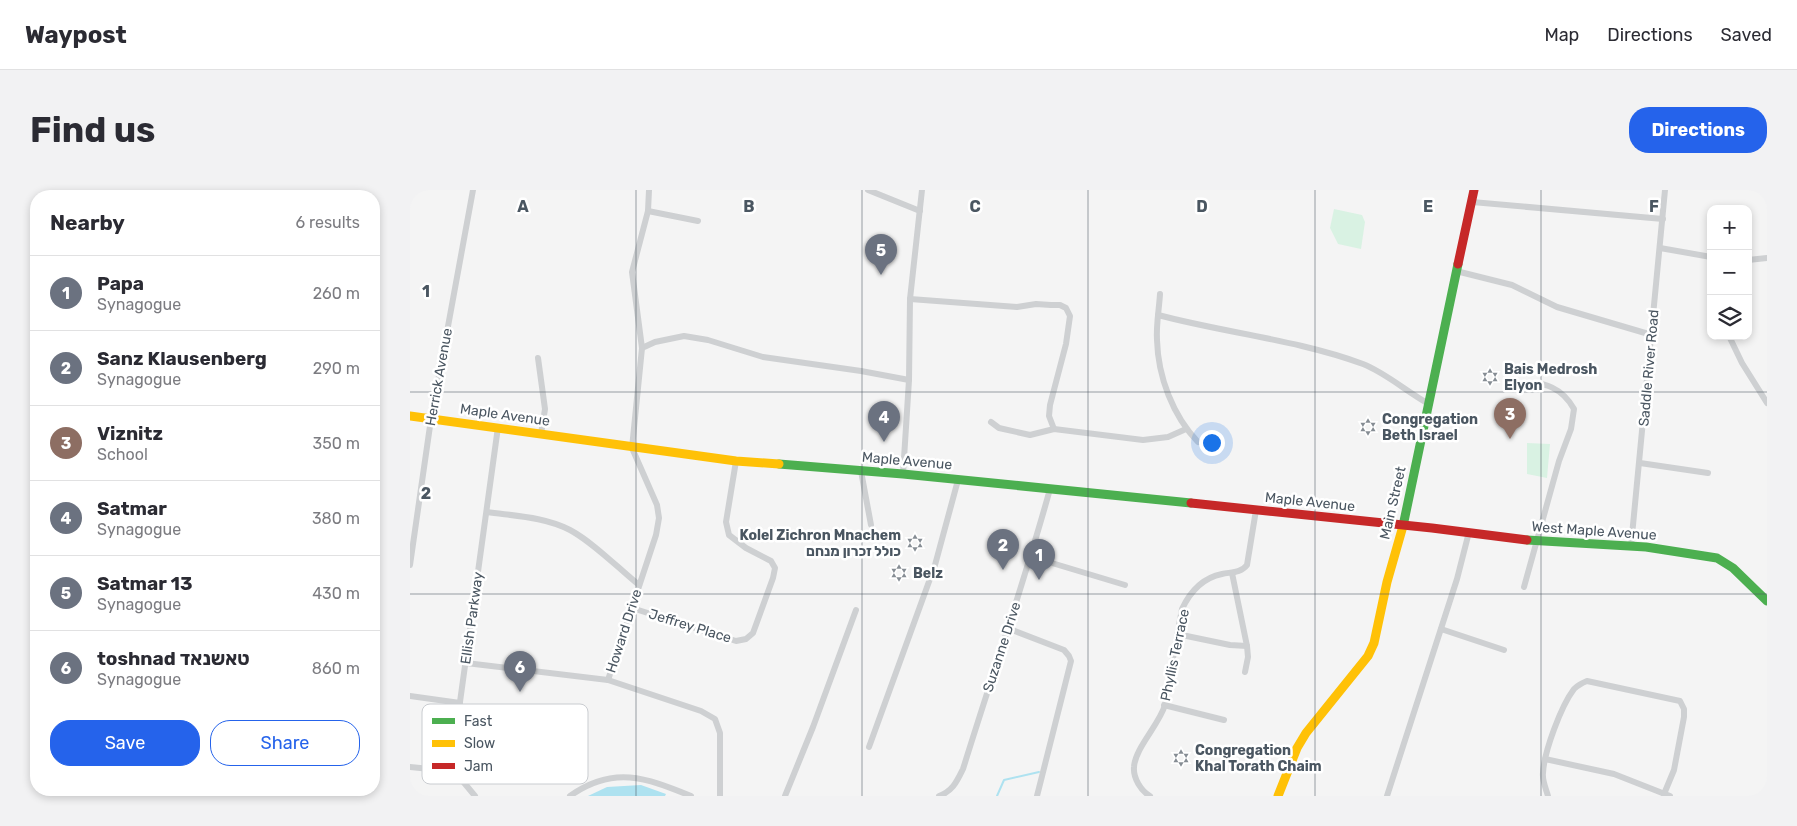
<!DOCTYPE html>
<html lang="en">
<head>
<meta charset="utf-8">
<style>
	body { margin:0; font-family:Rubik,"Noto Sans Hebrew",sans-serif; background:#f2f2f3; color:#2b2b33 }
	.controls { position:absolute; right:15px; top:15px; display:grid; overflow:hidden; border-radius:10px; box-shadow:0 2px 8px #0003 }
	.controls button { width:45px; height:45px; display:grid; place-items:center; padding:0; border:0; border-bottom:1px solid #e1e1e2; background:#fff; color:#2b2b33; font:25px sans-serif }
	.you { position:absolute; left:801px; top:252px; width:18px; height:18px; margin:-12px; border:4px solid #fff; border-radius:50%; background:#1a73e8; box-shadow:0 0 0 8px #1a73e833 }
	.badge { display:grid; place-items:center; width:32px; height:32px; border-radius:50%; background:#2563eb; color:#fff; font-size:16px; font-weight:700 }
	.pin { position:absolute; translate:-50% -41px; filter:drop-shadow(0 1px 2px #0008) }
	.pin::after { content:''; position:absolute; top:26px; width:18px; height:15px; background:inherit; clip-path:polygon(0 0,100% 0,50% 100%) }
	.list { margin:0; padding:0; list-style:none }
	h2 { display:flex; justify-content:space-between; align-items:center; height:65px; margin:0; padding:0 20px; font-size:21px }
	h2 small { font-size:16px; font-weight:400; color:#7c7c81 }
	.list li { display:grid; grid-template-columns:32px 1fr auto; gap:15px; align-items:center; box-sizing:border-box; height:75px; padding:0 20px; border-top:1px solid #e1e1e2 }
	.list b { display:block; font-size:19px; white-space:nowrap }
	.list p { margin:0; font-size:16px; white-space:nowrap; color:#7c7c81 }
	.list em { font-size:16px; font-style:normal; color:#7c7c81 }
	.actions { display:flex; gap:10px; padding:15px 20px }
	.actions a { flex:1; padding:11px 0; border:1px solid #2563eb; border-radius:20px; text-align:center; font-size:18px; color:#2563eb }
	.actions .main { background:#2563eb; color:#fff }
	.icon { flex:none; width:28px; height:28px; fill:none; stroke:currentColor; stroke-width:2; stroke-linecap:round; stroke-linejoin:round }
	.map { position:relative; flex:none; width:1357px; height:606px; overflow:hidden; border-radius:20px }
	header { display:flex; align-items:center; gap:30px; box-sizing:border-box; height:70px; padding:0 25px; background:#fff; border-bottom:1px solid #e1e1e2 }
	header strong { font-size:24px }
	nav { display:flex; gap:28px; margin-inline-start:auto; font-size:18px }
	.intro { display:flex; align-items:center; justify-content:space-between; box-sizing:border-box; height:120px; padding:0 30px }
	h1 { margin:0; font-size:35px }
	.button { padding:12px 22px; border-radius:20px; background:#2563eb; color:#fff; font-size:18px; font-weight:700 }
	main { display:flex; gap:30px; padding:0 30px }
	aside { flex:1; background:#fff; border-radius:20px; box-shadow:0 2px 8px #0003 }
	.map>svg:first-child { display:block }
	.green { fill:#d9f2e3 }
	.water { fill:#aee2f0 }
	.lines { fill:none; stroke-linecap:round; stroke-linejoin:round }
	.stream { stroke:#aee2f0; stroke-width:2 }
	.street { stroke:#ced0d2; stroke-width:6 }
	.fast { stroke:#4caf50; stroke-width:9 }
	.slow { stroke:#ffc107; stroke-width:9 }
	.jam { stroke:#c62828; stroke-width:9 }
	.grid { fill:none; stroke:#4a5661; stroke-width:1; stroke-opacity:0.55 }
	.labels { text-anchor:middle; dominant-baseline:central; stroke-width:5; stroke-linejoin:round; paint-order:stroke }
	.street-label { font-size:14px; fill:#4a5661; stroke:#fff }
	.poi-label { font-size:14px; font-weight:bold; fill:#4a5661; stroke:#fff; text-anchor:start }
	.key { fill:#fff; stroke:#c9ccd0; stroke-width:1 }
	.key-label { font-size:14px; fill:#4a5661 }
	.grid-label { font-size:16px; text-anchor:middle; font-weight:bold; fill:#4a5661; stroke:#fff; stroke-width:5; stroke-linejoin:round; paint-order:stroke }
</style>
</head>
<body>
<header>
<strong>Waypost</strong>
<nav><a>Map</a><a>Directions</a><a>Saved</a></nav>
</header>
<div class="intro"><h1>Find us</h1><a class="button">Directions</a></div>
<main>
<aside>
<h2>Nearby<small>6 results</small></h2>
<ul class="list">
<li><span class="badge" style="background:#6b7280">1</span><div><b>Papa</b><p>Synagogue</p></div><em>260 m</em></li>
<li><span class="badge" style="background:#6b7280">2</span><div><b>Sanz Klausenberg</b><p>Synagogue</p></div><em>290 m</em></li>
<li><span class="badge" style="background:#8d6e63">3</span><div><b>Viznitz</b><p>School</p></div><em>350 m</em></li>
<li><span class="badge" style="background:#6b7280">4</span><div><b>Satmar</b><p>Synagogue</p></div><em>380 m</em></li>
<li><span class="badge" style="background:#6b7280">5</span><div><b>Satmar 13</b><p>Synagogue</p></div><em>430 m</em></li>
<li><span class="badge" style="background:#6b7280">6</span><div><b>toshnad טאשנאד</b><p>Synagogue</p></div><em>860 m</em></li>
</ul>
<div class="actions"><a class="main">Save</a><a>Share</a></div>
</aside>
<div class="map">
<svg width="1357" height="606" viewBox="0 0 1357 606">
	<rect width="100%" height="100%" fill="#f4f4f4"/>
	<!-- green -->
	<g class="green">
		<polygon points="924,19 952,25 955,32 951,59 928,54 920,38"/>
		<polygon points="1117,253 1140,254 1137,288 1117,284"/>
	</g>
	<!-- water -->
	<polygon class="water" points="231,595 256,604 255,606 178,606 197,597"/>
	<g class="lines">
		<!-- stream -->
		<polyline class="stream" points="587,606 594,590 629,582"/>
		<!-- street -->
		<g class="street">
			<polyline points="458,0 510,21"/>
			<polyline points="1062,12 1253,29"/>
			<polyline points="238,21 288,31"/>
			<polyline points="1250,58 1301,67"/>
			<polyline points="1338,70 1357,68"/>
			<polyline points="1046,81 1102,95 1147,117 1242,145"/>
			<path d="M 750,104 C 749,120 746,135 747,150 C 748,187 763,226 788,252"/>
			<polyline points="500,109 607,117 626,114 641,115 650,115 656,118 660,126 656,154 640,215 639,226 644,239"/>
			<path d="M 748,125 C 816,143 888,150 953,174 C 976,183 997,202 1019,214"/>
			<polyline points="1319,146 1332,173 1357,213"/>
			<polyline points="232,158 245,152 274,146 298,150 353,167 451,181 499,190"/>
			<polyline points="128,168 135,219 131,244"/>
			<path d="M 1113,195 C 1134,190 1153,199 1164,219 L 1161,239 L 1149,271 L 1114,397"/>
			<polyline points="581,232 589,238 620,245 644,239 733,250 758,247 776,239"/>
			<polyline points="1230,273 1298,283"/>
			<polyline points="451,281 461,335"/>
			<polyline points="493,284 499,190 500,109 512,0"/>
			<path d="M 77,322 C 105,326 135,327 160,340 C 184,353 208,378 229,395"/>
			<polyline points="1221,356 1255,0"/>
			<polyline points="622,367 715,395"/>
			<polyline points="0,375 21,229 63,0"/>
			<polyline points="822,383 837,456 838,467 835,482"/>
			<polyline points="222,418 326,451 336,449 343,443 363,388 365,378 361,371 336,358 319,345 316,332 326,271"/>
			<polyline points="597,438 654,460 659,466 661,471 627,606"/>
			<polyline points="1031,439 1094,460"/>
			<polyline points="767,444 820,455 837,456"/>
			<polyline points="56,473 198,490 246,345 249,328 247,315 222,258 232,158 222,82 238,21 239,0"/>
			<polyline points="198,490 291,521 305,529 310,543 310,606"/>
			<polyline points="0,506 50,513"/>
			<polyline points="754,515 814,530"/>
			<polyline points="459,557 525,375 548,290"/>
			<polyline points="1135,569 1204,584 1260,606"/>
			<polyline points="0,577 30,580 41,577"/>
			<polyline points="41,577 88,237"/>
			<polyline points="41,577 65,606"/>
			<path d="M 160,606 C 204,575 236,588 281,606"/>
			<polyline points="375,606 403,537 446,420"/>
			<path d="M 529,606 C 543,601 547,591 553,579 C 582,486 614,393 640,299"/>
			<path d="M 740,606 C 731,601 723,588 724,577 C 725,558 749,535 755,515 C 757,505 758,494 760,484 C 764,462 768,441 772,419 C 780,402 792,388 812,384 C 821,382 831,383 837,375 L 846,320"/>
			<polyline points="977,606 1047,389 1059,342"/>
			<path d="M 1138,606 C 1136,599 1132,590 1133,583 C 1134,562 1151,516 1164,499 C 1168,495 1172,493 1177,491 L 1270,511 L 1274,519 L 1274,527 L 1264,580 L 1254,604"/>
		</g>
		<!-- fast -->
		<g class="fast">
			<polyline points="369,274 493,284 781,313"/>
			<polyline points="993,336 1048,74"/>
			<polyline points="1117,350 1236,357 1307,368 1323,378 1357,411"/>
		</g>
		<!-- slow -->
		<g class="slow">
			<polyline points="0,226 326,271 369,274"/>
			<polyline points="868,606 887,558 896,543 958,466 964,453 977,392 993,336"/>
		</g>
		<!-- jam -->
		<g class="jam">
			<polyline points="1048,74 1064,0"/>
			<polyline points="781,313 1022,338 1117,350"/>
		</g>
	</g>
	<!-- grid -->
	<path class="grid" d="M 226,0 L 226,606M 452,0 L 452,606M 678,0 L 678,606M 905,0 L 905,606M 1131,0 L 1131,606M 0,202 L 1357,202M 0,404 L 1357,404"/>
	<!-- icons -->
	<defs>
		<g id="synagogue-bare" transform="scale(1.35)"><path d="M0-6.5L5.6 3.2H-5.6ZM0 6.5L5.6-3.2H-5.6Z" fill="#868d94" stroke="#fff" stroke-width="2.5" paint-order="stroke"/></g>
	</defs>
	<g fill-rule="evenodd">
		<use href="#synagogue-bare" x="1080" y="187"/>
		<use href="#synagogue-bare" x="958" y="237"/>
		<use href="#synagogue-bare" x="505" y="353"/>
		<use href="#synagogue-bare" x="489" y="383"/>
		<use href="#synagogue-bare" x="771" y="568"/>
	</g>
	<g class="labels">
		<!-- street labels -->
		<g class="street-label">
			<text transform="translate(1239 178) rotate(-85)">Saddle River Road</text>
			<text transform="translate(29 187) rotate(-80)">Herrick Avenue</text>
			<text transform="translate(95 225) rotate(8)">Maple Avenue</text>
			<text transform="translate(497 271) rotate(5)">Maple Avenue</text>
			<text transform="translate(900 312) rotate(6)">Maple Avenue</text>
			<text transform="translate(983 313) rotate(-77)">Main Street</text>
			<text transform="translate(1184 341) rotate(4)">West Maple Avenue</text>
			<text transform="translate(62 428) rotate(-82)">Ellish Parkway</text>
			<text transform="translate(280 436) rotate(17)">Jeffrey Place</text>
			<text transform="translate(214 441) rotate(-72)">Howard Drive</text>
			<text transform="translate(592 457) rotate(-72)">Suzanne Drive</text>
			<text transform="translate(765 465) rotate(-78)">Phyllis Terrace</text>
		</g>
		<!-- poi labels -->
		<g class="poi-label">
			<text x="1094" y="179">Bais Medrosh<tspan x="1094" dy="16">Elyon</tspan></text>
			<text x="972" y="229">Congregation<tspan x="972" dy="16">Beth Israel</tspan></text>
			<text x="491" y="345" text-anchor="end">Kolel Zichron Mnachem<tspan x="491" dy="16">כולל זכרון מנחם</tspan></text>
			<text x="503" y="383">Belz</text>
			<text x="785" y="560">Congregation<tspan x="785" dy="16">Khal Torath Chaim</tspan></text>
		</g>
	</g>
	<!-- legend -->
	<rect x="12" y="514" width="166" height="80" rx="8" class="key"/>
	<rect x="22" y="528" width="23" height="6" fill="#4caf50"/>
	<rect x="22" y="550" width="23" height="7" fill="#ffc107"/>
	<rect x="22" y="573" width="23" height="6" fill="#c62828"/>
	<g class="key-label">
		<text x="54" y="536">Fast</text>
		<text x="54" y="558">Slow</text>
		<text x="54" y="581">Jam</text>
	</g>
	<g class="grid-label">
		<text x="113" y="22">A</text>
		<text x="339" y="22">B</text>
		<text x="565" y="22">C</text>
		<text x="792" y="22">D</text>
		<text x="1018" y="22">E</text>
		<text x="1244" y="22">F</text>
		<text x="16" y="107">1</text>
		<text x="16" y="309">2</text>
	</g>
</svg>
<div class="controls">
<button>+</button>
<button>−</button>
<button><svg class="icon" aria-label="layers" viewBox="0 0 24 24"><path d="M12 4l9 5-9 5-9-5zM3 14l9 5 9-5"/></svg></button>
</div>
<div class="you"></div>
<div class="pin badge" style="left:629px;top:390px;background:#6b7280">1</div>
<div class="pin badge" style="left:593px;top:380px;background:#6b7280">2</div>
<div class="pin badge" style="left:1100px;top:249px;background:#8d6e63">3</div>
<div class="pin badge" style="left:474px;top:252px;background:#6b7280">4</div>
<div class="pin badge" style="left:471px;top:85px;background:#6b7280">5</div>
<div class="pin badge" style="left:110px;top:502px;background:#6b7280">6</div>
</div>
</main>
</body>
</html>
